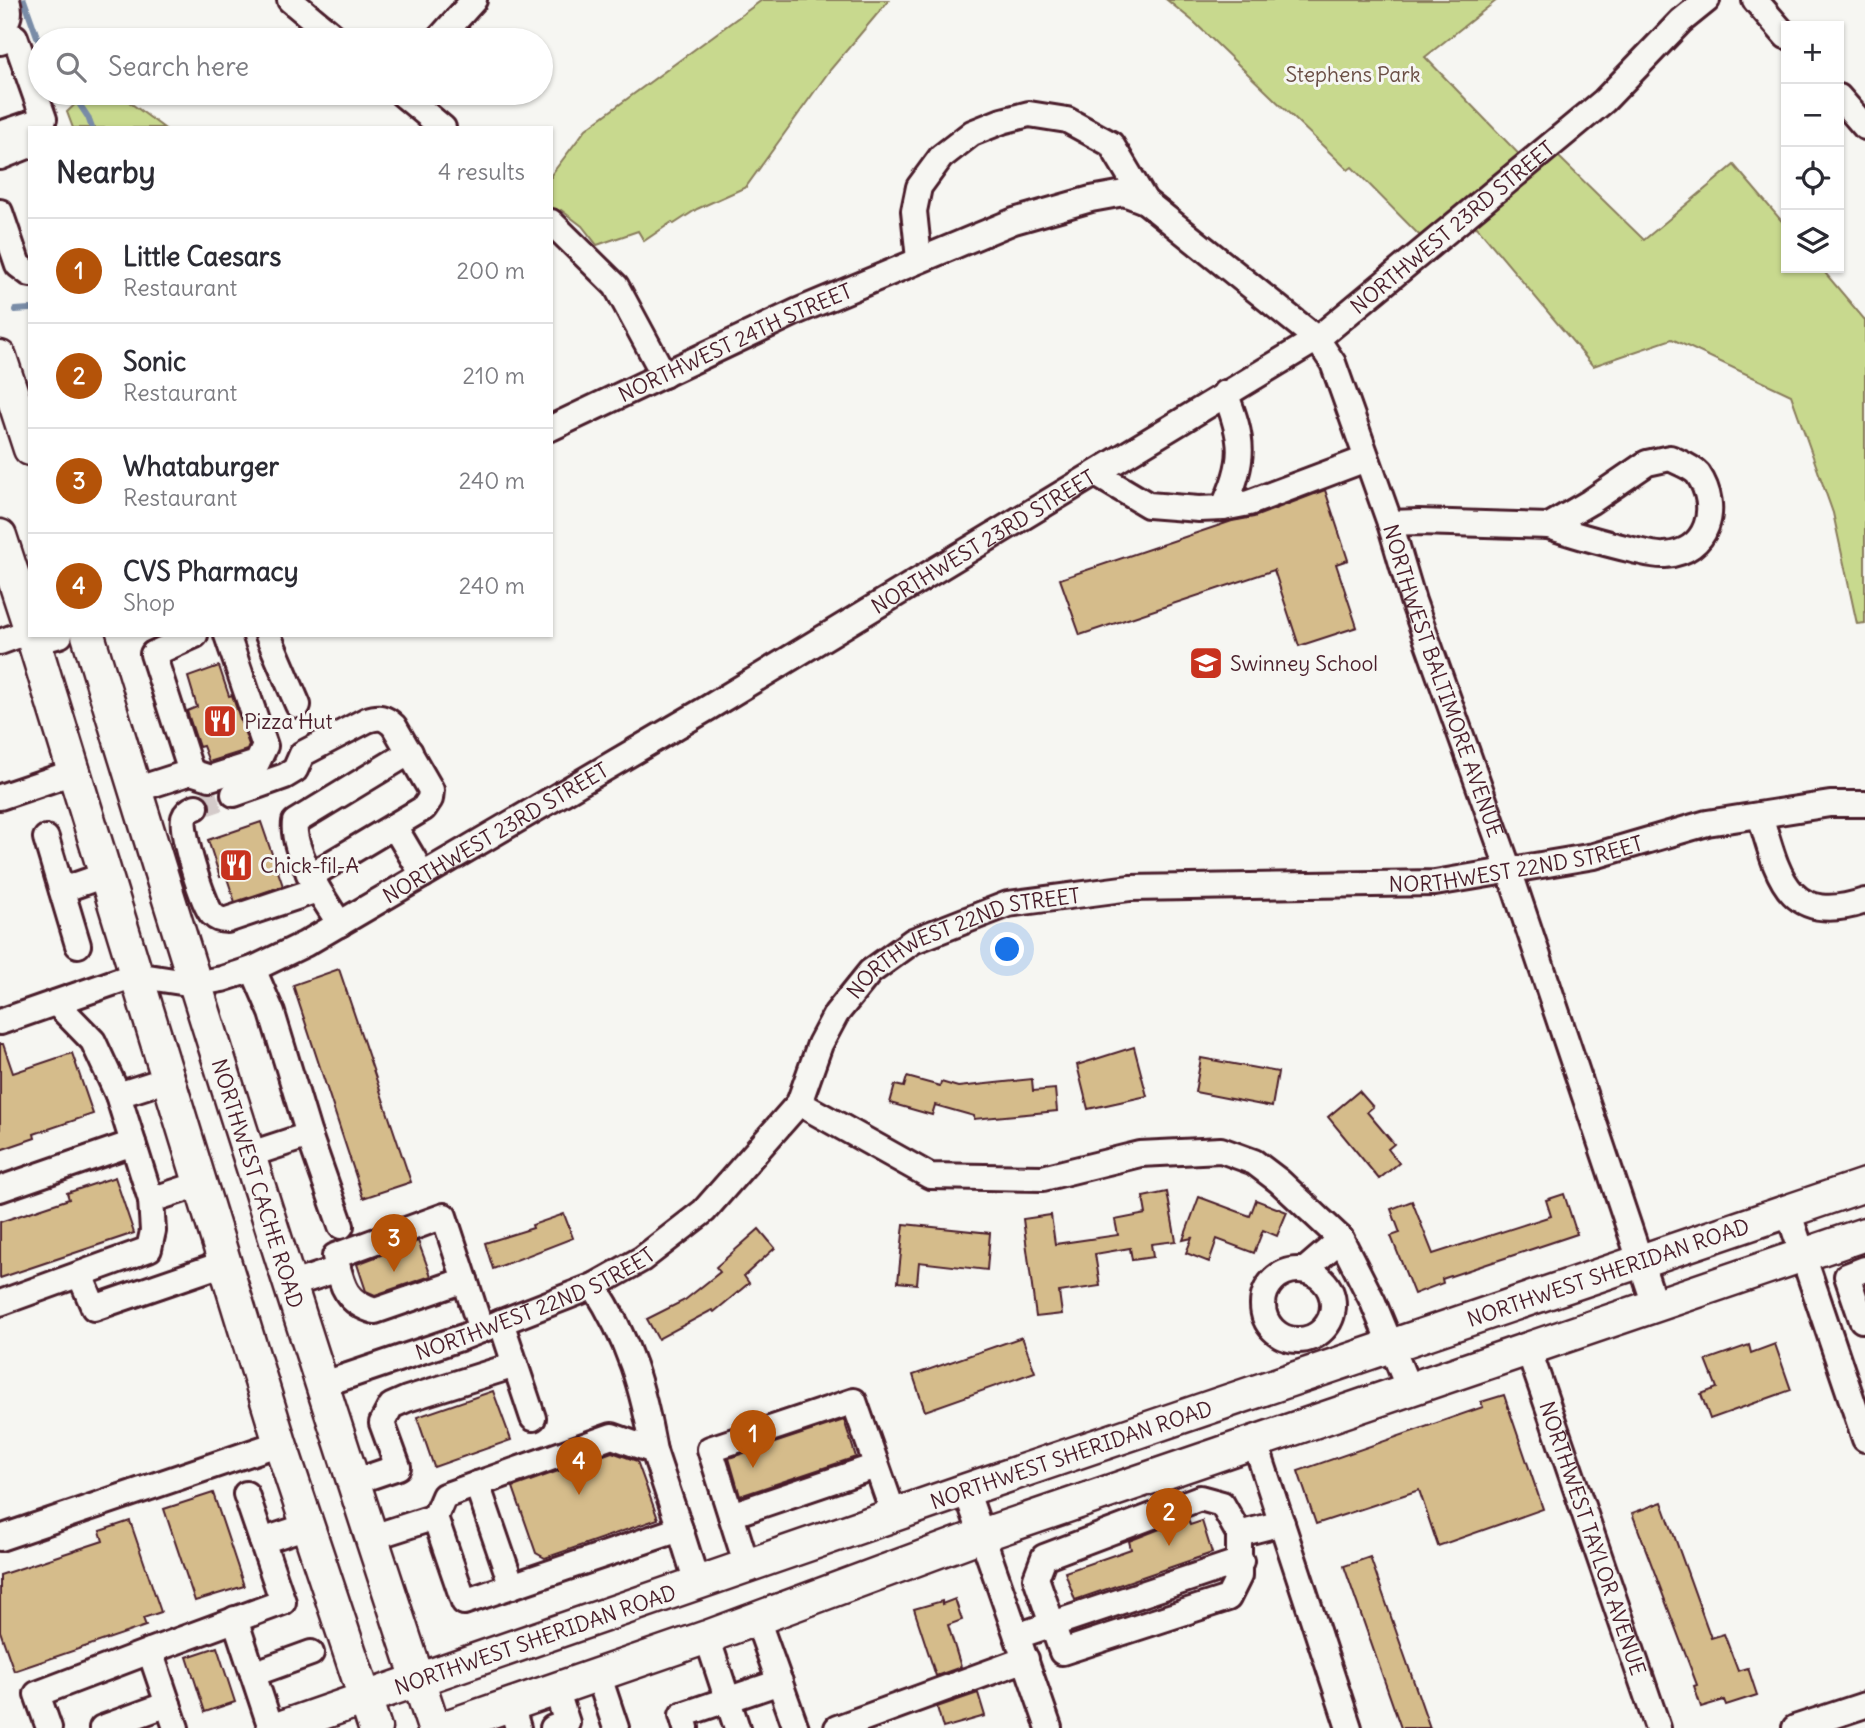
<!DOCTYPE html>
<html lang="en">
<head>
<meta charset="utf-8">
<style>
	body { margin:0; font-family:Delius,sans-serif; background:#f2f2f3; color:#2b2b33 }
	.controls { position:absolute; right:21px; top:21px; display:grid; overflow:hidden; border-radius:0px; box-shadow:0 2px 5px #0004 }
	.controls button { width:63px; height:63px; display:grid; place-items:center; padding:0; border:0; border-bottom:2px solid #e1e1e2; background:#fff; color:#2b2b33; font:35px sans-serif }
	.you { position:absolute; left:1008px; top:950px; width:24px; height:24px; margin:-18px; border:5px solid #fff; border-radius:50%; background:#1a73e8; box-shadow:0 0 0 10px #1a73e833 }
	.badge { display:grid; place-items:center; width:46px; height:46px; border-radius:50%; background:#b45309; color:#fff; font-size:23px; font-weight:700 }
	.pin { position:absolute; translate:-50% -58px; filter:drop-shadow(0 2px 4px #0008) }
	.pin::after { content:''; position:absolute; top:37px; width:24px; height:21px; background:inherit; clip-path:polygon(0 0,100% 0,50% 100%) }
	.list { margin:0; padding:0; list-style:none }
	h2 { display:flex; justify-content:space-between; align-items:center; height:91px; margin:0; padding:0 28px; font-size:30px }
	h2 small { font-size:23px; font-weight:400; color:#7c7c81 }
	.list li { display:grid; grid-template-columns:46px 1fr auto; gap:21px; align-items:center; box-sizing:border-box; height:105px; padding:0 28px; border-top:2px solid #e1e1e2 }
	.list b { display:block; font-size:26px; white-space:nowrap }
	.list p { margin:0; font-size:23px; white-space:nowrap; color:#7c7c81 }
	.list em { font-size:23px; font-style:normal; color:#7c7c81 }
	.icon { flex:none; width:38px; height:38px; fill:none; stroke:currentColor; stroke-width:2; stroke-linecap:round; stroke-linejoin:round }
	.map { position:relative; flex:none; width:1865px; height:1728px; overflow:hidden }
	.search { position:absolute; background:#fff; box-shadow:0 2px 5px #0004; left:28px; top:28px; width:525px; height:77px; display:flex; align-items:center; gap:18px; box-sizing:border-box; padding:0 24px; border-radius:38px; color:#7c7c81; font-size:26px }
	.panel { position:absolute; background:#fff; box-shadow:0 2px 5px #0004; left:28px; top:126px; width:525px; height:511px; border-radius:0px }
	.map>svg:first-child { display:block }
	.green { fill:#c8d98e; stroke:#897c5c; stroke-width:2 }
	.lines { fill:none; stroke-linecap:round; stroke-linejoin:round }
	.stream { stroke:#798ca7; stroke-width:6 }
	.building { fill:#d5bc8b; stroke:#4a1f2b; stroke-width:2 }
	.minor-tunnel { stroke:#d4cbca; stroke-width:24; stroke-dasharray:24 12; stroke-linecap:butt }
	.minor-casing { stroke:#4a1f2b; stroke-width:30 }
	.major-casing { stroke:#4a1f2b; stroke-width:37 }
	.minor { stroke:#f6f6f2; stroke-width:24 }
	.major { stroke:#f6f6f2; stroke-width:32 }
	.labels { text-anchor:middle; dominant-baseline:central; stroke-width:6; stroke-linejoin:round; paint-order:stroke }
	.park-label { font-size:21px; fill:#6a4e44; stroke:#f6f6f2 }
	.street-label { font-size:21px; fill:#4a1f2b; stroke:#f6f6f2 }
	.poi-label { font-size:21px; fill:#4a1f2b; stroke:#f6f6f2; text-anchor:start }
</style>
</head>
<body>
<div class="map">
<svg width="1865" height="1728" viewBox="0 0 1865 1728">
	<rect width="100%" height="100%" fill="#f6f6f2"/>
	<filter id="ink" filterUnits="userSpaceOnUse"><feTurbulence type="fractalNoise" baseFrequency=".0143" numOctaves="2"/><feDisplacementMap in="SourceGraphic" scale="14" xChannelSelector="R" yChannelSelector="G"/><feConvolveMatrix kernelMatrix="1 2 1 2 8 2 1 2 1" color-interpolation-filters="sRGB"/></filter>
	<g filter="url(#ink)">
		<!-- green -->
		<g class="green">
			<polygon points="762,0 889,0 830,70 746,187 697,209 674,224 672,222 644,241 638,231 597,245 582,226 561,210 551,218 551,175 586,129"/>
			<polygon points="1167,0 1497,0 1425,57 1537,173 1558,156 1644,240 1734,165 1786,226 1786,268 1821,268 1865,320 1865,623 1857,624 1833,513 1791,395 1672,339 1593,366 1477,227 1419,235 1352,167 1348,170 1194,22"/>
			<polygon points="87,93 117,93 164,128 73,128 67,112"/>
		</g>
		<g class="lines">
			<!-- stream -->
			<g class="stream">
				<polyline points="24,0 40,45"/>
				<polyline points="72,93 88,117 92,128"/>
				<polyline points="15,310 30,309"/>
			</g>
		</g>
		<!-- building -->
		<g class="building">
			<polygon points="1325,490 1348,560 1336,564 1357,627 1299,646 1274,570 1080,635 1060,579 1232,521 1254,517"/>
			<polygon points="219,666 229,696 232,695 249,745 247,750 209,762 203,746 199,747 187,711 197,707 188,677"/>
			<polygon points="261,822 283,886 235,902 226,875 220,877 208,840"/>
			<polygon points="339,969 411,1182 363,1198 293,985"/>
			<polygon points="0,1044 3,1044 13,1073 72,1053 93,1114 34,1134 35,1138 0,1150"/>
			<polygon points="1134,1047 1147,1096 1088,1109 1077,1065"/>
			<polygon points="1201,1058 1278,1072 1272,1107 1195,1092"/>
			<polygon points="907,1077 940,1086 941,1082 958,1087 1032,1079 1033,1091 1055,1089 1057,1111 974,1119 974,1116 935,1105 932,1115 890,1103 895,1085 904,1087"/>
			<polygon points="1359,1091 1373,1107 1367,1112 1394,1144 1388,1149 1399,1163 1379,1179 1328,1117"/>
			<polygon points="115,1177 134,1233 0,1278 0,1222 69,1199 67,1193"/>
			<polygon points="1167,1192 1176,1241 1151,1244 1153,1257 1132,1260 1130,1248 1095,1254 1100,1286 1059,1292 1062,1314 1036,1317 1023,1219 1051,1215 1055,1244 1118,1235 1115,1220 1146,1214 1143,1197"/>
			<polygon points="1564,1194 1577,1234 1442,1279 1443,1283 1414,1294 1391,1236 1400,1233 1391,1209 1412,1201 1433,1254 1551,1216 1546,1200"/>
			<polygon points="1199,1197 1250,1216 1256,1200 1287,1212 1277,1236 1263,1230 1254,1253 1217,1239 1209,1262 1186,1253 1192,1238 1183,1240"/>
			<polygon points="564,1214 573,1238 493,1269 485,1243 533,1228 532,1225"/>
			<polygon points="904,1224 990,1233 987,1270 919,1262 917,1284 898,1282"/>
			<polygon points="759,1229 775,1248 744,1276 749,1283 714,1312 712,1310 658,1339 647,1319 685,1300 720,1272 716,1267"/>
			<polygon points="418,1241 431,1276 375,1295 366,1291 357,1264"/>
			<polygon points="1022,1337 1035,1372 925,1411 913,1375"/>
			<polygon points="1775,1344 1791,1390 1710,1419 1701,1394 1717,1388 1706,1360 1749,1345 1751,1353"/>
			<polygon points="493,1391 511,1440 434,1467 417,1417"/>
			<polygon points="1504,1395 1543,1509 1438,1546 1419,1490 1316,1524 1298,1471 1483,1407 1481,1402"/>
			<polygon points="844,1420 856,1457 740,1496 729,1458"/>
			<polygon points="612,1452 637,1461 658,1519 545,1558 536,1553 513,1487"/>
			<polygon points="213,1493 244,1586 195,1601 164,1509"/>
			<polygon points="1662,1502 1711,1638 1724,1634 1738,1671 1748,1668 1757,1695 1726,1705 1724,1700 1701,1707 1694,1686 1697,1685 1632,1513"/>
			<polygon points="1188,1518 1190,1525 1202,1521 1212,1553 1075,1600 1065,1572 1131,1549 1129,1541"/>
			<polygon points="130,1521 161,1612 143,1618 146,1626 14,1671 0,1631 0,1575 103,1541 100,1531"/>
			<polygon points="1370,1557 1430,1728 1401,1728 1344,1566"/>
			<polygon points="955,1599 962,1620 948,1625 961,1667 936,1676 914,1609 942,1601 942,1604"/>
			<polygon points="217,1647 235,1702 205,1712 187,1657"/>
			<polygon points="978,1693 985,1716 943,1728 937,1707"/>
		</g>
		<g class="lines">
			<!-- minor-tunnel -->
			<polyline class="minor-tunnel" points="196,807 234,794"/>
			<!-- minor casing -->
			<g class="minor-casing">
				<g id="minor">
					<polyline points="290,0 338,40"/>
					<polyline points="1755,0 1786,36"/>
					<path d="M 0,28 C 10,20 11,12 7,0"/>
					<polyline points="438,40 474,0"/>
					<polyline points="0,42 15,37 44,119 0,134"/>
					<polyline points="401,93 443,128"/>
					<polyline points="1839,97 1865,127"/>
					<polyline points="0,157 30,145"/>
					<polyline points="0,212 18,265 30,274"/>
					<polyline points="551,222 616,286 664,375"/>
					<path id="s1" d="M 919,259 L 914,211 L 919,187 L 941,157 L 972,133 L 1002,121 L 1029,114 L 1067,120 L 1111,144 L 1145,201 L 1317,339 L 1333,363 L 1390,523 L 1413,601 L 1509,870 L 1655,1305"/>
					<path id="s2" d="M 551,428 L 798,311 L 1014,221 L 1091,199 L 1124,193 L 1145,201"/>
					<path d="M 1670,458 C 1678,462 1692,467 1698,474 C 1721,508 1708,552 1665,555 C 1655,556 1643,552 1633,550 C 1604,543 1577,536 1549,526 L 1590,502 L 1647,463 Z"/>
					<path d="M 1096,474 L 1148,505 L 1199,509 L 1223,508 C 1246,461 1244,440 1225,393"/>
					<polyline points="1223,508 1249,503 1366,459"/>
					<polyline points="1390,523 1419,522 1549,526"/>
					<polyline points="268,635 298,705"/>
					<polyline points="0,642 30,631"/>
					<polyline points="35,642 60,635"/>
					<polyline points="191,772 153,654 195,635"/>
					<polyline points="135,790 191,772 210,778 257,763 265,746 227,635"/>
					<path d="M 234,794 L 285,776 L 295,770 L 302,754 L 367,720 C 379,716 385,717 394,726 L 431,790 L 430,799 L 424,808 L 320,870 L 309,874"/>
					<polyline points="0,797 74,772"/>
					<path d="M 196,807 C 191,809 186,812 184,818 C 180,830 203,905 212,914 C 217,919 220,920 227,920 L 317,890"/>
					<path d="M 1760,815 C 1778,875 1787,927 1865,901"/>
					<polyline points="394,826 423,875"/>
					<polyline points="46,838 78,945"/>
					<polyline points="62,890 105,875"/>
					<path d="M 340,924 C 324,900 291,851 295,822 L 410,752"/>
					<polyline points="253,969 272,1013 309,1135"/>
					<polyline points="56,1003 93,1041 118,1095"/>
					<path id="s3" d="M 0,1022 L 135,975 L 194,984 L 222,979 L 253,969 L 305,944 L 708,708 L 1317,339 L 1604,101 L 1681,21 L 1707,0"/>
					<polyline points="168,1079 118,1095 151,1200 200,1184"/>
					<polyline points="799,1103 930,1176 1043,1178 1140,1154 1221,1150 1254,1162 1279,1181 1341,1239 1373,1302 1409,1389"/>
					<polyline points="248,1155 309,1135 341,1226"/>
					<polyline points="0,1189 133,1143"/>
					<polyline points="1788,1211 1865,1439"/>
					<path d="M 444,1216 L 465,1280 L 375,1311 C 344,1302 342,1284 335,1256 Z"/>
					<circle cx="1298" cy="1305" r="35"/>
					<polyline points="1305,1270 1341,1239"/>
					<polyline points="80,1275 94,1308 225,1263"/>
					<polyline points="465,1280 481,1330"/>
					<polyline points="290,1285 338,1269"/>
					<path d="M 594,1286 C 629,1340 643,1388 654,1451"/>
					<polyline points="0,1303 149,1249 153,1231 151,1200"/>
					<polyline points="1862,1320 1847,1276 1865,1269"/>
					<polyline points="501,1322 533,1418"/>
					<path id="s4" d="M 1528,1348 L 1658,1728"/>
					<path id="s5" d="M 321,1385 L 463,1337 L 594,1286 L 642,1259 L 704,1211 L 799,1103 L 820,1044 L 836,1014 L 870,972 L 913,941 L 1008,904 L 1130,888 L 1435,883 L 1594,856 L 1707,823 L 1830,804 L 1865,804"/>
					<polyline points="1255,1442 1349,1728"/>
					<polyline points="354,1482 398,1467 382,1423 391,1406 407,1399 515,1365"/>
					<polyline points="477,1484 512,1586"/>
					<polyline points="966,1490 1049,1728"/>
					<polygon points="1200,1498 1222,1504 1239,1534 1239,1576 1228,1598 1062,1652 1036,1578 1044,1557"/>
					<polyline points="731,1515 876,1466"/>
					<polyline points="435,1517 444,1496 612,1436 654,1451 680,1529"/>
					<polyline points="1239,1534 1282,1523"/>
					<polyline points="373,1537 435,1517 464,1602 680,1529 697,1583"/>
					<polyline points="0,1538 280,1443"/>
					<polyline points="262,1541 307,1526"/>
					<polyline points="747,1566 710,1449 854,1401 894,1515"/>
					<polyline points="235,1619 253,1674 311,1653"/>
					<polyline points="757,1619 796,1728"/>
					<polyline points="1017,1636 1241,1561"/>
					<polyline points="707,1637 737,1728"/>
					<polyline points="253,1674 271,1728"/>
					<polyline points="598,1674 616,1728"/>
					<polyline points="511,1705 518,1728"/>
					<polyline points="49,1728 37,1694 150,1651"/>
					<polyline points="102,1728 168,1704"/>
					<polyline points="176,1728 150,1651 283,1602 246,1494"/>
					<polyline points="553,1728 567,1723 556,1689"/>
					<polyline points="686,1728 682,1715 780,1682"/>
					<polyline points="837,1728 1026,1659"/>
					<polyline points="1795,1728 1865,1705"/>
				</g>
			</g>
			<!-- major casing -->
			<g class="major-casing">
				<g id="major">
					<polyline points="0,357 30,449"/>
					<polyline points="0,536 30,628"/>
					<polyline points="32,635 280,1443 375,1728"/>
					<path id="s6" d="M 88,635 C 199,1001 314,1365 434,1728"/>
					<path id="s7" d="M 279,1728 L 966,1490 L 1865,1185"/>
					<polyline points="443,1728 707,1637 982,1535 1865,1234"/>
				</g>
			</g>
			<!-- minor -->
			<use href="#minor" class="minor"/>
			<!-- major -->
			<use href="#major" class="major"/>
		</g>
	</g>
	<!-- icons -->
	<defs>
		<g id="school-square" transform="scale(1.75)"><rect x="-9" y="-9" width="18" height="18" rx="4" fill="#c8321e" stroke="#f6f6f2"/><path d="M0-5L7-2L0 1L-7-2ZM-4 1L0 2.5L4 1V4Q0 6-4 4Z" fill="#fff"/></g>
		<g id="restaurant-square" transform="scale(1.75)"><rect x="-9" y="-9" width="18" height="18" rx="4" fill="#c8321e" stroke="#f6f6f2"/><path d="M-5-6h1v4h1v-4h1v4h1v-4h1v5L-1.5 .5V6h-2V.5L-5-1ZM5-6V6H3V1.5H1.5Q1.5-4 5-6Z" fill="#fff"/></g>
	</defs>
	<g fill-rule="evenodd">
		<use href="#school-square" x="1206" y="663"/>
		<use href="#restaurant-square" x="220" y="721"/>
		<use href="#restaurant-square" x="236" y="865"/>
	</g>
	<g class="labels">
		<!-- park labels -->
		<g class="park-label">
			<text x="1353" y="74">Stephens Park</text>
		</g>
		<!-- street labels -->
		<g class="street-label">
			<text stroke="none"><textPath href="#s3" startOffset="1676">NORTHWEST 23RD STREET</textPath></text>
			<text stroke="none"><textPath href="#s2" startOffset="203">NORTHWEST 24TH STREET</textPath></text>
			<text stroke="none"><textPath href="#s3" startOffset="1110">NORTHWEST 23RD STREET</textPath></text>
			<text stroke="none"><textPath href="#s1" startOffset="950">NORTHWEST BALTIMORE AVENUE</textPath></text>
			<text stroke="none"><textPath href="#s3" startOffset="542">NORTHWEST 23RD STREET</textPath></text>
			<text stroke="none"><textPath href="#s5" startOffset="1384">NORTHWEST 22ND STREET</textPath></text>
			<text stroke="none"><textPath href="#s5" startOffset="817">NORTHWEST 22ND STREET</textPath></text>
			<text stroke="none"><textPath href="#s6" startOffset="574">NORTHWEST CACHE ROAD</textPath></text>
			<text stroke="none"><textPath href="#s7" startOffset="1405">NORTHWEST SHERIDAN ROAD</textPath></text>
			<text stroke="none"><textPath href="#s5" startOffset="229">NORTHWEST 22ND STREET</textPath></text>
			<text stroke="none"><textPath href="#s7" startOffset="838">NORTHWEST SHERIDAN ROAD</textPath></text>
			<text stroke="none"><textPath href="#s4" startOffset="201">NORTHWEST TAYLOR AVENUE</textPath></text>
			<text stroke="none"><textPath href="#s7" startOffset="271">NORTHWEST SHERIDAN ROAD</textPath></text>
		</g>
		<!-- poi labels -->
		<g class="poi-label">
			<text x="1230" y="663">Swinney School</text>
			<text x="244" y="721">Pizza Hut</text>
			<text x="260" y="865">Chick-fil-A</text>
		</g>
	</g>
</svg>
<div class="controls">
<button>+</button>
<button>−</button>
<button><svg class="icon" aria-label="locate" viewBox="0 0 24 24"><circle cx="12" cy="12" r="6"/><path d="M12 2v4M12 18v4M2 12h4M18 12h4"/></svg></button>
<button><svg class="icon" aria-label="layers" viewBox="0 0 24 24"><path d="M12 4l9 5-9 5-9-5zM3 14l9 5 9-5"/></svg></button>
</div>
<div class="you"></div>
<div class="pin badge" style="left:753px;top:1468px">1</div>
<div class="pin badge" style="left:1169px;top:1546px">2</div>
<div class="pin badge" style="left:394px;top:1272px">3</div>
<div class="pin badge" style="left:579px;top:1495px">4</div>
<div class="search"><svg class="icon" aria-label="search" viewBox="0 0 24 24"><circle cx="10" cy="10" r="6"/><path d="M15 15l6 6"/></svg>Search here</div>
<section class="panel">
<h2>Nearby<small>4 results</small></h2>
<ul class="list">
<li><span class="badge">1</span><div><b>Little Caesars</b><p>Restaurant</p></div><em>200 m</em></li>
<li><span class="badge">2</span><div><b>Sonic</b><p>Restaurant</p></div><em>210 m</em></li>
<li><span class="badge">3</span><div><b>Whataburger</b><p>Restaurant</p></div><em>240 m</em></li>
<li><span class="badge">4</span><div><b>CVS Pharmacy</b><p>Shop</p></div><em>240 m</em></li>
</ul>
</section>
</div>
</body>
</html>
